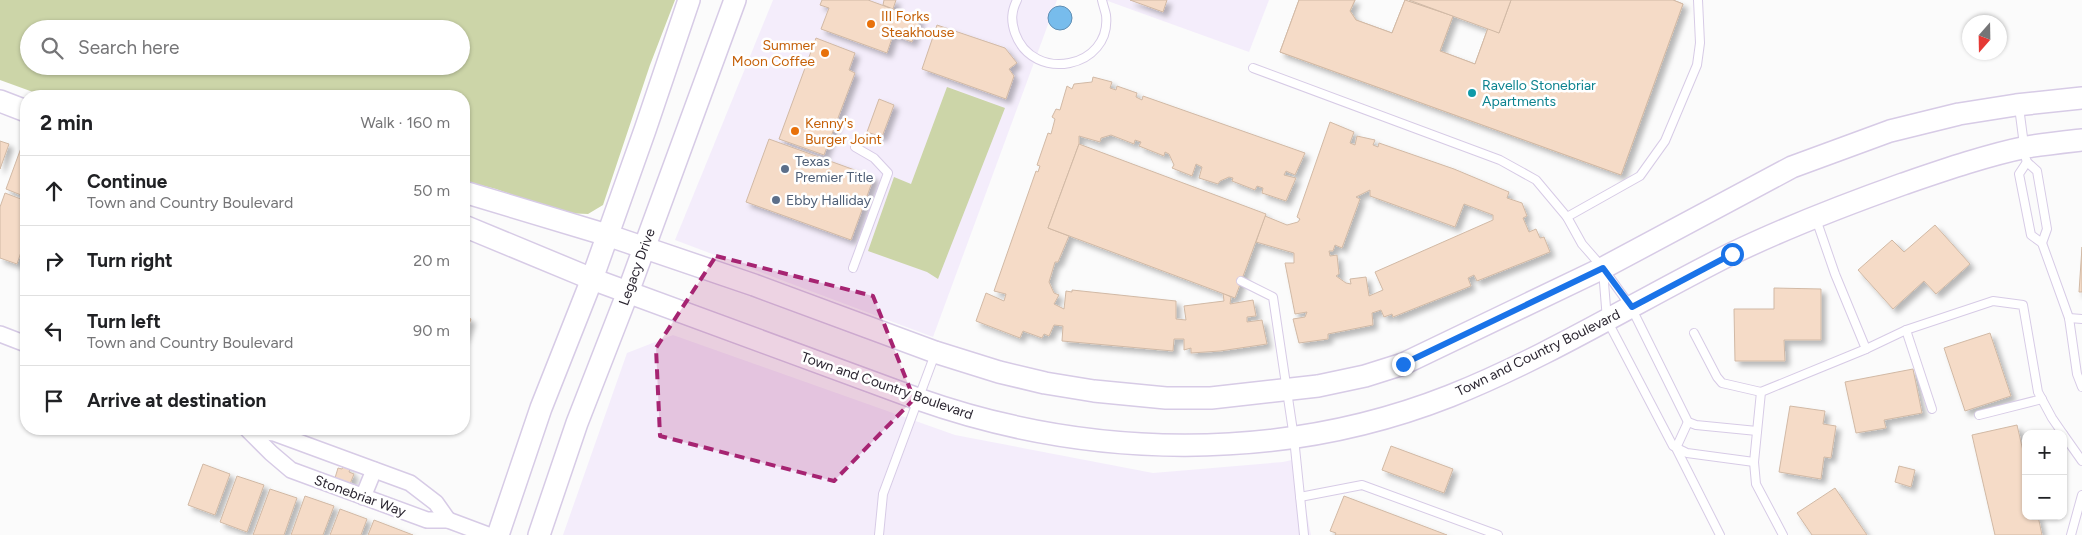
<!DOCTYPE html>
<html lang="en">
<head>
<meta charset="utf-8">
<style>
	body { margin:0; font-family:Figtree,sans-serif; background:#f6f6f6; color:#202124 }
	.controls { position:absolute; right:15px; bottom:15px; display:grid; overflow:hidden; border-radius:10px; box-shadow:0 1px 4px #0004 }
	.controls button { width:45px; height:45px; display:grid; place-items:center; padding:0; border:0; border-bottom:1px solid #e0e0e0; background:#fff; color:#202124; font:25px sans-serif }
	.compass { position:absolute; left:1962px; top:15px; width:45px; height:45px; border-radius:50%; background:#fff; box-shadow:0 1px 4px #0004; rotate:200deg }
	.stop { position:absolute; width:15px; height:15px; margin:-11px; border:4px solid #1a73e8; border-radius:50%; background:#fff }
	.stop.end { background:#1a73e8; border-color:#fff; box-shadow:0 1px 5px #0008 }
	.list { margin:0; padding:0; list-style:none }
	h2 { display:flex; justify-content:space-between; align-items:center; height:65px; margin:0; padding:0 20px; font-size:21px }
	h2 small { font-size:16px; font-weight:400; color:#757577 }
	.list li { display:grid; grid-template-columns:32px 1fr auto; gap:15px; align-items:center; box-sizing:border-box; height:70px; padding:0 20px; border-top:1px solid #e0e0e0 }
	.list b { display:block; font-size:19px; white-space:nowrap }
	.list p { margin:0; font-size:16px; white-space:nowrap; color:#757577 }
	.list em { font-size:16px; font-style:normal; color:#757577 }
	.icon { flex:none; width:28px; height:28px; fill:none; stroke:currentColor; stroke-width:2; stroke-linecap:round; stroke-linejoin:round }
	.map { position:relative; flex:none; width:2082px; height:535px; overflow:hidden }
	.search { position:absolute; background:#fff; box-shadow:0 1px 4px #0004; left:20px; top:20px; width:450px; height:55px; display:flex; align-items:center; gap:12px; box-sizing:border-box; padding:0 18px; border-radius:28px; color:#757577; font-size:19px }
	.panel { position:absolute; background:#fff; box-shadow:0 1px 4px #0004; left:20px; top:90px; width:450px; height:345px; border-radius:20px }
	.map>svg:first-child { display:block }
	.built { fill:#f4edfb }
	.green { fill:#ccd5a8; fill-rule:evenodd }
	.water { fill:#77bcec; stroke:#608eb3 }
	.building { fill:#f5dbc7; stroke:#d1b9a5; fill-rule:evenodd; filter:url(#shadow) }
	.lines { fill:none; stroke-linecap:round; stroke-linejoin:round }
	.lane-casing { stroke:#d7cbe6; stroke-width:10 }
	.street-casing { stroke:#d7cbe6; stroke-width:18 }
	.secondary-casing { stroke:#d7cbe6; stroke-width:24 }
	.lane { stroke:#fff; stroke-width:8 }
	.street { stroke:#fff; stroke-width:15 }
	.secondary { stroke:#fff; stroke-width:21 }
	.route { stroke:#1a73e8; stroke-width:6 }
	.marked { fill:#a62472; fill-opacity:0.2; stroke:#a62472; stroke-width:4; stroke-dasharray:10 6; stroke-linejoin:round }
	.food-dot { fill:#e8710a; stroke:#fff; stroke-width:2 }
	.culture-dot { fill:#0f9aa8; stroke:#fff; stroke-width:2 }
	.service-dot { fill:#5c6f8a; stroke:#fff; stroke-width:2 }
	.labels { text-anchor:middle; dominant-baseline:central; stroke-width:5; stroke-linejoin:round; paint-order:stroke }
	.food-label { font-size:14px; fill:#c56008; stroke:#fff; text-anchor:start }
	.culture-label { font-size:14px; fill:#0d838f; stroke:#fff; text-anchor:start }
	.service-label { font-size:14px; fill:#4e5e75; stroke:#fff; text-anchor:start }
	.street-label { font-size:14px; fill:#29242f; stroke:#fff }
</style>
</head>
<body>
<div class="map">
<svg width="2082" height="535" viewBox="0 0 2082 535">
	<defs>
		<filter id="shadow"><feDropShadow dx="4.5" dy="4.5" stdDeviation="2.5" flood-color="#0004"/></filter>
	</defs>
	<rect width="100%" height="100%" fill="#fbfbfb"/>
	<!-- built -->
	<g class="built">
		<polygon points="773,0 1057,0 933,337 675,240"/>
		<polygon points="1105,0 1269,0 1249,52"/>
		<polygon points="673,335 955,435 1153,473 1283,462 1296,459 1311,535 563,535 627,353"/>
	</g>
	<!-- green -->
	<g class="green">
		<path d="M 0,0 L 675,0 L 650,65 L 603,205 L 588,214 L 564,213 L 496,189 L 464,181 L 464,96 L 44,96 L 0,80 ZM 29,29 L 461,29 L 461,66 L 29,66 Z"/>
		<polygon points="947,87 1005,108 938,279 927,272 868,251 894,177 911,184"/>
	</g>
	<!-- water -->
	<circle class="water" cx="1060" cy="18" r="12"/>
	<!-- building -->
	<g class="building">
		<polygon points="822,0 868,0 920,19 912,42 893,35 887,53 821,29 829,8 820,5"/>
		<polygon points="884,0 896,0 893,9 883,5"/>
		<polygon points="1130,0 1167,0 1163,12"/>
		<path d="M 1299,0 L 1355,0 L 1350,11 L 1356,20 L 1392,33 L 1405,0 L 1453,16 L 1440,51 L 1475,64 L 1488,28 L 1499,33 L 1511,0 L 1673,0 L 1683,4 L 1621,175 L 1280,52 ZM 1544,13 L 1604,34 L 1580,104 L 1520,82 Z"/>
		<polygon points="1299,0 1355,0 1350,11 1356,20 1392,33 1405,0 1453,16 1440,51 1475,64 1488,28 1499,33 1511,0 1673,0 1683,4 1621,175 1280,52"/>
		<polygon points="1409,0 1511,0 1499,33"/>
		<polygon points="937,25 1005,48 1017,63 1009,69 1014,76 1006,99 922,69"/>
		<polygon points="816,38 855,53 849,70 855,73 824,155 779,139"/>
		<polygon points="1093,77 1112,82 1110,88 1116,90 1117,86 1137,93 1136,97 1142,100 1143,96 1305,153 1295,175 1286,171 1284,175 1296,178 1286,201 1262,193 1263,188 1257,186 1255,190 1232,181 1233,178 1229,177 1220,181 1218,184 1199,178 1202,167 1196,164 1192,176 1172,168 1174,165 1169,154 1165,152 1164,156 1139,146 1141,142 1135,140 1134,144 1111,135 1101,138 1100,142 1079,136 1079,144 1048,228 1069,236 1058,262 1055,262 1049,282 1054,293 1059,295 1054,304 1064,309 1066,291 1072,292 1072,290 1176,301 1176,319 1186,320 1184,306 1224,301 1223,293 1231,297 1230,304 1253,300 1256,316 1247,317 1247,322 1262,320 1267,344 1220,351 1191,353 1191,348 1184,350 1184,339 1174,339 1173,351 1062,341 1063,326 1054,325 1049,336 1044,334 1042,338 1023,331 1020,338 976,321 986,293 1004,301 1006,294 994,291 1036,171 1038,172 1040,166 1037,165 1048,133 1051,134 1055,119 1052,117 1056,109 1060,110 1067,86 1072,89 1074,84 1092,82"/>
		<polygon points="879,99 894,105 882,137 867,132"/>
		<path d="M 1330,122 L 1354,132 L 1350,143 L 1355,145 L 1357,136 L 1375,140 L 1373,145 L 1378,147 L 1379,143 L 1454,169 L 1509,192 L 1507,198 L 1522,203 L 1527,216 L 1523,218 L 1529,232 L 1536,229 L 1540,238 L 1544,237 L 1550,252 L 1477,281 L 1474,275 L 1468,278 L 1471,286 L 1393,317 L 1392,314 L 1384,317 L 1381,310 L 1372,313 L 1373,325 L 1328,334 L 1328,339 L 1299,343 L 1293,319 L 1305,317 L 1307,312 L 1295,314 L 1285,263 L 1294,263 L 1294,253 L 1256,242 L 1265,216 L 1287,225 L 1298,222 L 1300,219 L 1297,217 ZM 1370,190 L 1370,196 L 1455,227 L 1464,204 L 1493,215 L 1493,220 L 1375,272 L 1383,290 L 1369,296 L 1366,277 L 1350,279 L 1351,284 L 1346,283 L 1336,276 L 1339,274 L 1337,255 L 1330,256 L 1329,251 L 1333,251 L 1335,245 L 1342,248 L 1360,199 L 1356,197 Z"/>
		<polygon points="769,139 874,177 851,240 746,202"/>
		<polygon points="0,141 9,144 0,169"/>
		<polygon points="1079,144 1266,214 1235,298 1048,228"/>
		<polygon points="21,148 26,151 26,197 6,189"/>
		<polygon points="5,193 26,201 26,237 17,264 0,258 0,207"/>
		<polygon points="1935,225 1970,264 1936,294 1924,281 1893,309 1858,270 1892,240 1904,252"/>
		<polygon points="2082,247 2082,292 2079,292"/>
		<polygon points="1774,288 1821,289 1821,340 1784,340 1785,361 1735,361 1734,309 1774,309"/>
		<polygon points="464,316 471,319 464,339"/>
		<polygon points="1990,333 2011,396 1965,411 1944,348"/>
		<polygon points="1913,369 1922,413 1884,420 1886,428 1856,433 1845,382"/>
		<polygon points="1790,406 1825,411 1823,424 1836,426 1831,458 1824,457 1821,479 1779,472"/>
		<polygon points="2017,425 2026,464 2026,516 2038,516 2042,535 1995,535 1972,435"/>
		<polygon points="1391,446 1453,469 1444,493 1382,470"/>
		<polygon points="203,464 230,474 215,515 188,505"/>
		<polygon points="1899,466 1915,470 1911,487 1895,482"/>
		<polygon points="343,467 350,469 349,472 354,474 350,484 335,478 338,468 342,469"/>
		<polygon points="237,476 264,485 247,532 220,522"/>
		<polygon points="1835,488 1867,535 1812,535 1797,513"/>
		<polygon points="270,489 297,498 284,535 253,535"/>
		<polygon points="305,496 334,506 323,535 291,535"/>
		<polygon points="1344,496 1447,535 1335,535 1336,533 1330,531"/>
		<polygon points="340,509 367,519 361,535 330,535"/>
		<polygon points="374,520 413,535 368,535"/>
	</g>
	<g class="lines">
		<!-- lane casing -->
		<g class="lane-casing">
			<g id="lane">
				<path d="M 1017,0 C 1011,12 1011,21 1015,33 C 1033,84 1112,68 1106,15 C 1105,10 1103,5 1102,0"/>
				<polyline points="1253,68 1500,160 1536,180 1567,217 1582,244 1603,268 1631,307 1688,422 1696,425 1757,431"/>
				<polyline points="2019,107 2024,145"/>
				<polyline points="2026,159 2027,162 2037,171 2047,229 2042,243"/>
				<polyline points="2027,162 2019,174 2031,235 2042,243 2069,318 2077,374 2082,387"/>
				<polyline points="1567,217 1640,176 1665,141 1697,65 1700,43 1698,0"/>
				<polyline points="853,268 888,173 874,158 855,147"/>
				<polyline points="1603,270 1607,320 1673,446 1687,453 1754,462"/>
				<polyline points="1241,281 1273,297 1294,438 1304,535"/>
				<polyline points="2069,318 2082,319"/>
				<polyline points="1906,330 1932,409"/>
				<polyline points="1694,333 1717,377 1722,383 1761,392"/>
				<polyline points="1866,349 1906,330 1993,301 2023,305 2038,392 2052,418 2063,434"/>
				<polyline points="1979,415 2042,399"/>
				<polyline points="1688,422 1676,448 1720,535"/>
				<polyline points="2063,434 2082,461"/>
				<polyline points="1300,497 1362,485 1498,535"/>
				<polyline points="879,535 883,494 935,354"/>
				<polyline points="1783,535 1756,484 1754,462 1761,392 1866,349 1835,274 1816,219"/>
				<polyline points="2071,535 2082,495"/>
			</g>
		</g>
		<!-- street casing -->
		<g class="street-casing">
			<g id="street">
				<polyline points="0,334 26,344"/>
				<polyline points="247,429 271,453 291,470 427,520 448,520 488,535"/>
				<polyline points="250,430 274,433 410,483 436,503 448,520"/>
				<polyline points="363,497 374,470"/>
			</g>
		</g>
		<!-- secondary casing -->
		<g class="secondary-casing">
			<g id="secondary">
				<polyline points="0,101 26,111"/>
				<polyline points="464,192 607,235 754,285 935,352 999,372 1045,383 1094,391 1166,398 1211,398 1318,386 1365,376 1403,364 1603,268 1792,167 1890,131 1959,114 2016,105 2082,98"/>
				<path d="M 464,226 L 592,279 L 918,399 C 1088,459 1280,463 1450,396 C 1548,357 1637,301 1731,254 C 1787,227 1844,205 1903,184 C 1941,171 1987,155 2027,147 C 2045,144 2064,142 2082,140"/>
				<polyline points="498,535 541,408 592,279 645,130 689,0"/>
				<polyline points="539,535 577,423 628,292 735,0"/>
			</g>
		</g>
		<!-- lane -->
		<use href="#lane" class="lane"/>
		<!-- street -->
		<use href="#street" class="street"/>
		<!-- secondary -->
		<use href="#secondary" class="secondary"/>
	</g>
	<g class="lines">
		<!-- route -->
		<polyline class="route" points="1403,364 1603,268 1632,307 1732,254"/>
	</g>
	<!-- marked area -->
	<path class="marked" d="M 716,256 L 873,296 L 914,399 L 834,481 L 660,436 L 656,348 Z"/>
	<!-- markers -->
	<g class="food-dot">
		<circle cx="871" cy="24" r="5"/>
		<circle cx="825" cy="53" r="5"/>
		<circle cx="795" cy="131" r="5"/>
	</g>
	<circle class="culture-dot" cx="1472" cy="93" r="5"/>
	<g class="service-dot">
		<circle cx="785" cy="169" r="5"/>
		<circle cx="776" cy="200" r="5"/>
	</g>
	<g class="labels">
		<!-- food labels -->
		<g class="food-label">
			<text x="881" y="16">III Forks<tspan x="881" dy="16">Steakhouse</tspan></text>
			<text x="815" y="45" text-anchor="end">Summer<tspan x="815" dy="16">Moon Coffee</tspan></text>
			<text x="805" y="123">Kenny's<tspan x="805" dy="16">Burger Joint</tspan></text>
		</g>
		<!-- culture labels -->
		<g class="culture-label">
			<text x="1482" y="85">Ravello Stonebriar<tspan x="1482" dy="16">Apartments</tspan></text>
		</g>
		<!-- service labels -->
		<g class="service-label">
			<text x="795" y="161">Texas<tspan x="795" dy="16">Premier Title</tspan></text>
			<text x="786" y="200">Ebby Halliday</text>
		</g>
		<!-- street labels -->
		<g class="street-label">
			<text transform="translate(637 267) rotate(-70)">Legacy Drive</text>
			<text transform="translate(1538 353) rotate(-26)">Town and Country Boulevard</text>
			<text transform="translate(887 386) rotate(19)">Town and Country Boulevard</text>
			<text transform="translate(360 496) rotate(20)">Stonebriar Way</text>
		</g>
	</g>
</svg>
<div class="controls">
<button>+</button>
<button>−</button>
</div>
<svg class="compass" viewBox="-18 -18 36 36"><path d="M0-13l5 13h-10z" fill="#e53935"/><path d="M0 13l5-13h-10z" fill="#757577"/></svg>
<div class="stop" style="left:1732px;top:254px"></div>
<div class="stop end" style="left:1403px;top:364px"></div>
<div class="search"><svg class="icon" aria-label="search" viewBox="0 0 24 24"><circle cx="10" cy="10" r="6"/><path d="M15 15l6 6"/></svg>Search here</div>
<section class="panel">
<h2>2 min<small>Walk · 160 m</small></h2>
<ul class="list">
<li><svg class="icon" aria-label="ahead" viewBox="0 0 24 24"><path d="M12 20V5M6 11l6-6 6 6"/></svg><div><b>Continue</b><p>Town and Country Boulevard</p></div><em>50 m</em></li>
<li><svg class="icon" aria-label="right" viewBox="0 0 24 24"><path d="M7 20v-9h11M14 6l5 5-5 5"/></svg><div><b>Turn right</b></div><em>20 m</em></li>
<li><svg class="icon" aria-label="left" viewBox="0 0 24 24"><path d="M17 20v-9H6M10 6l-5 5 5 5"/></svg><div><b>Turn left</b><p>Town and Country Boulevard</p></div><em>90 m</em></li>
<li><svg class="icon" aria-label="arrive" viewBox="0 0 24 24"><path d="M6 21V4h12l-3 4 3 4H6"/></svg><div><b>Arrive at destination</b></div></li>
</ul>
</section>
</div>
</body>
</html>
